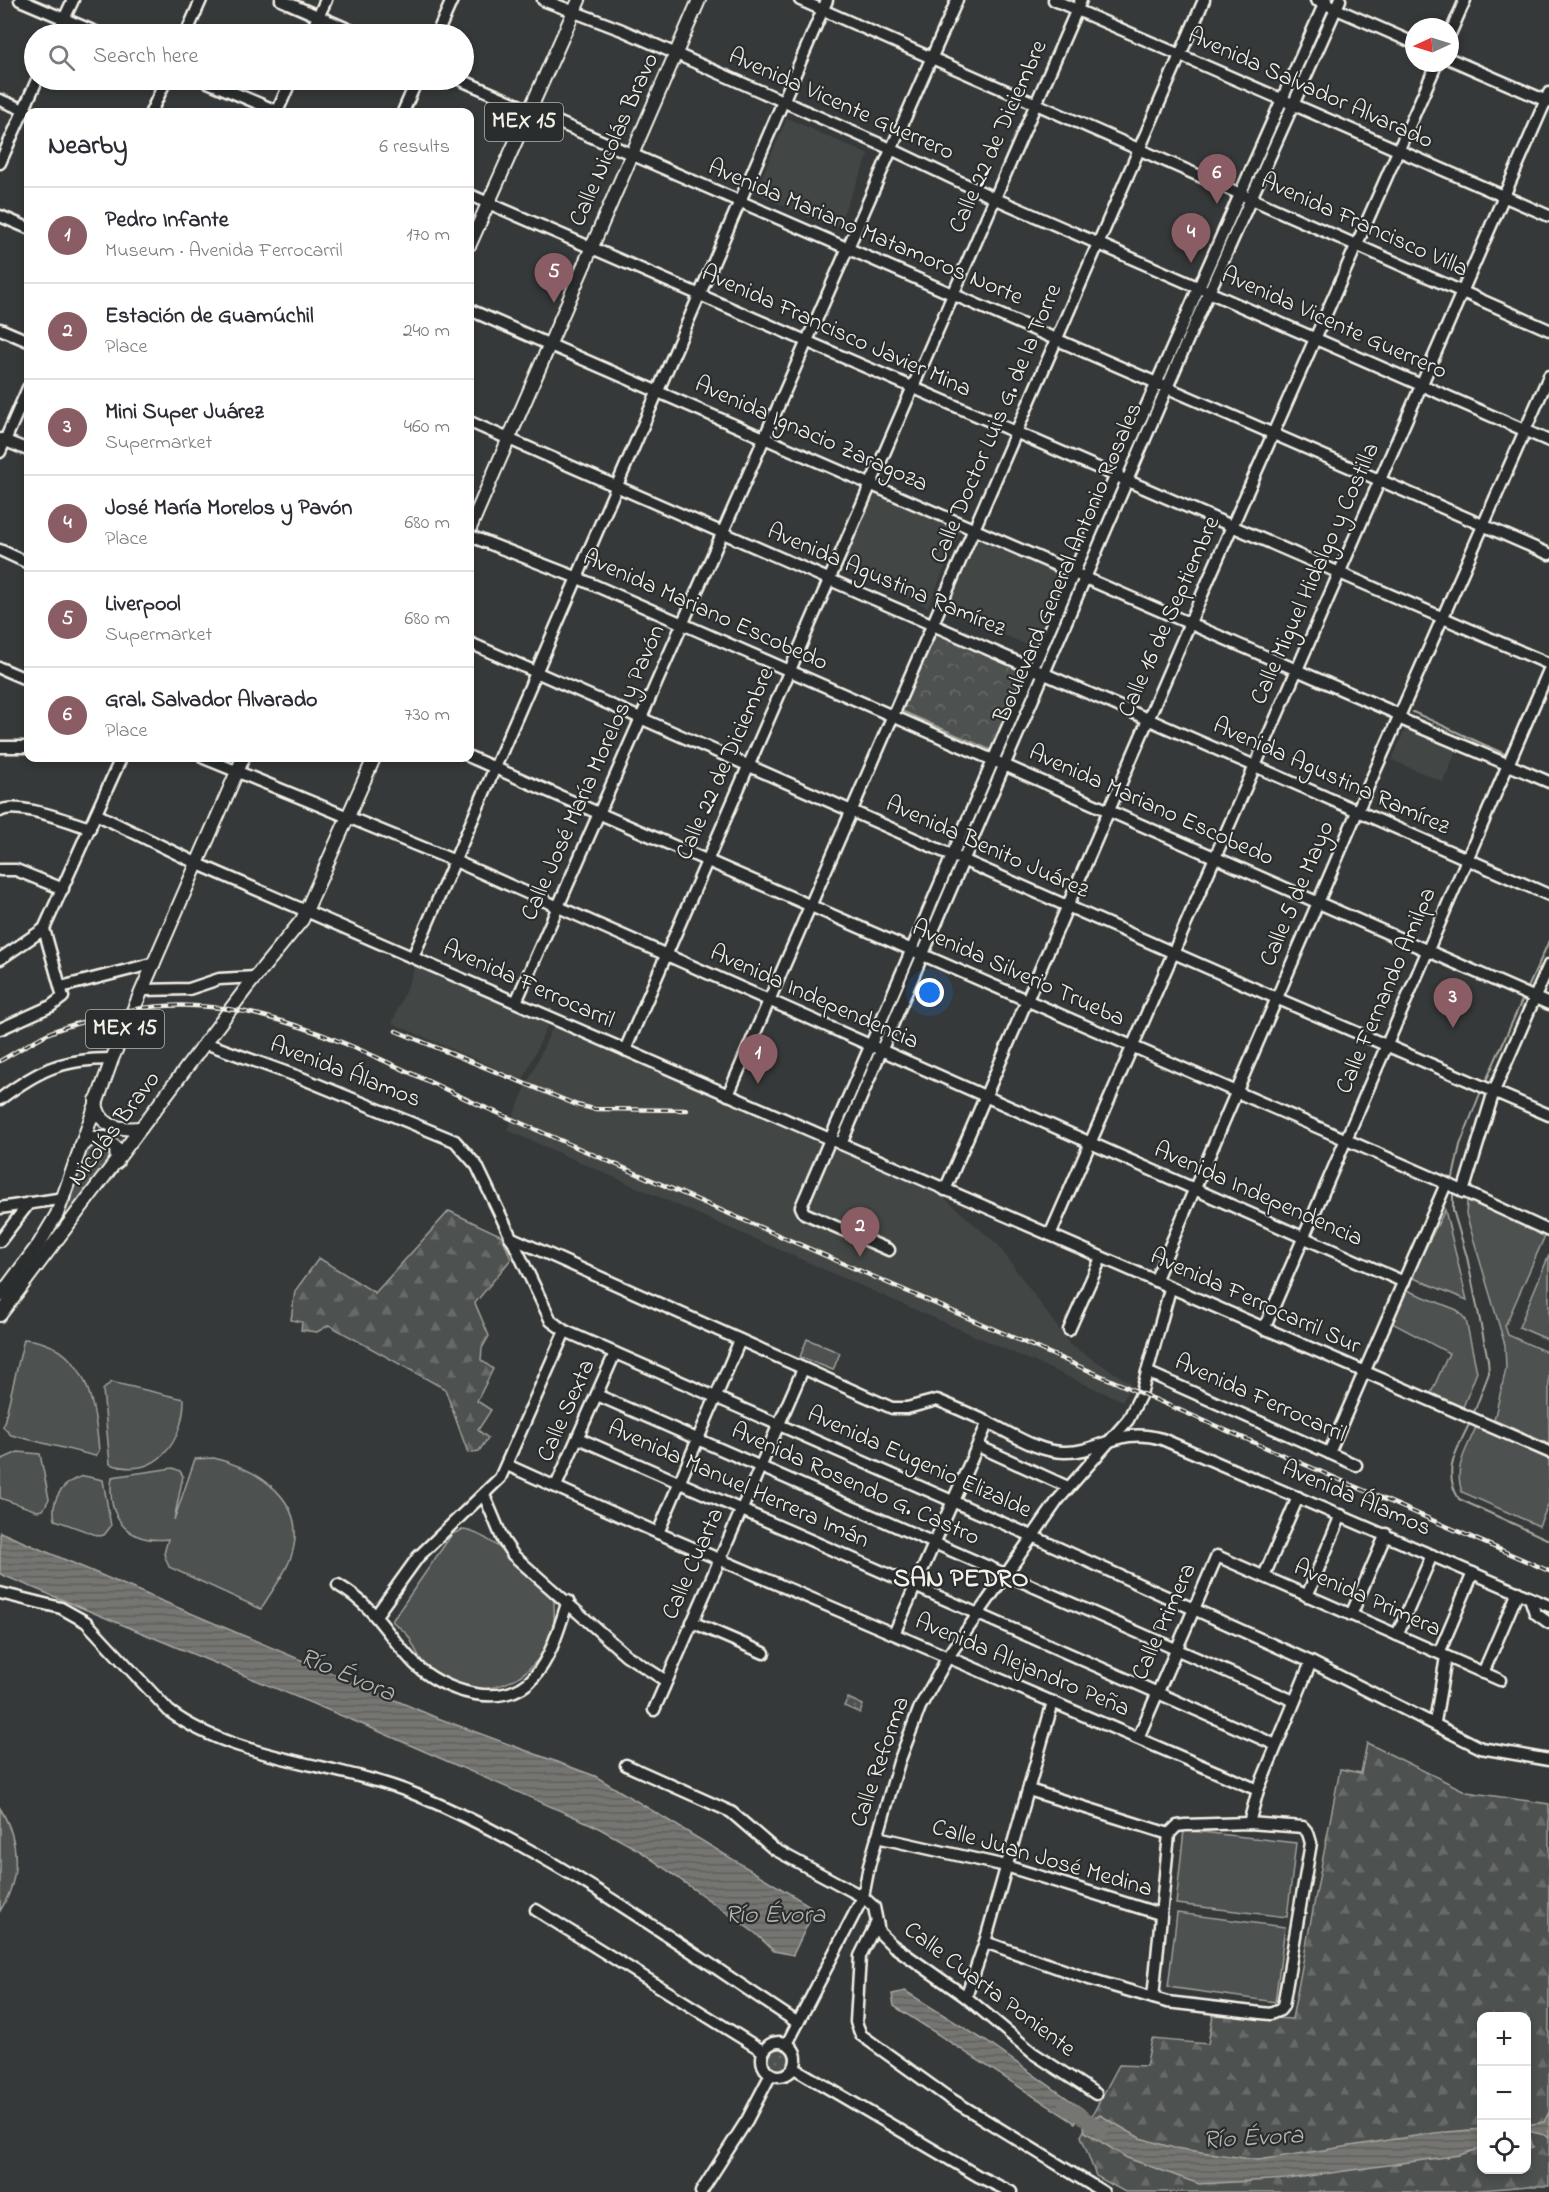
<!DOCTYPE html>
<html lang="en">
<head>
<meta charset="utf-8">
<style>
	body { margin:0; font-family:"Indie Flower",sans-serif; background:#f7f7f7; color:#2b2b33 }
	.controls { position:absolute; right:18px; bottom:18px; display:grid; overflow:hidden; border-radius:12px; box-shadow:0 3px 9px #0003 }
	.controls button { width:54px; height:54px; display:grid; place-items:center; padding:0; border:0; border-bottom:2px solid #e1e1e2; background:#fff; color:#2b2b33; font:30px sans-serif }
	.compass { position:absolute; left:1405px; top:18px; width:54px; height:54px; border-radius:50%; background:#fff; box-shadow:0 3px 9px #0003; rotate:266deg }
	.you { position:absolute; left:930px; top:993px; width:21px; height:21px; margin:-15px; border:4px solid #fff; border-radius:50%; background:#1a73e8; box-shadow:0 0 0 9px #1a73e833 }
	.badge { display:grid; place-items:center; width:39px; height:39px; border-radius:50%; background:#8a5d65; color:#fff; font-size:20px; font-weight:700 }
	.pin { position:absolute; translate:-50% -50px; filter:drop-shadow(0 2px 3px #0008) }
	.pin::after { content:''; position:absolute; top:32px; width:21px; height:18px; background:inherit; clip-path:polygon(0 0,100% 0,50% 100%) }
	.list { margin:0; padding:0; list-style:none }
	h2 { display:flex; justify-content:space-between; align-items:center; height:78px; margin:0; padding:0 24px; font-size:26px }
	h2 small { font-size:20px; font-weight:400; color:#7c7c81 }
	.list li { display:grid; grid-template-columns:39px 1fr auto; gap:18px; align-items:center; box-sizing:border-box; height:96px; padding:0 24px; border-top:2px solid #e1e1e2 }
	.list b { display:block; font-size:22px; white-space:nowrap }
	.list p { margin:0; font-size:20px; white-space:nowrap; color:#7c7c81 }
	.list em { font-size:20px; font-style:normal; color:#7c7c81 }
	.icon { flex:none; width:33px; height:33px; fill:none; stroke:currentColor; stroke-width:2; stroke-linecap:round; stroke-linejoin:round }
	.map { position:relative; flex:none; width:1549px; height:2192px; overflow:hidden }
	.search { position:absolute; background:#fff; box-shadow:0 3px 9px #0003; left:24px; top:24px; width:450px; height:66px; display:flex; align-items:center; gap:15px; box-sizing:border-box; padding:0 21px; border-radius:33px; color:#7c7c81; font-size:22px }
	.panel { position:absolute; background:#fff; box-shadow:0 3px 9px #0003; left:24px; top:108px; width:450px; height:654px; border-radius:12px }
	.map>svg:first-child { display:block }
	.built { fill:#434645 }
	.grass { fill:#4e514f; stroke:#a1a19c; stroke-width:1.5 }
	.forest { fill:url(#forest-firs); stroke:#a1a19c; stroke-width:1.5; fill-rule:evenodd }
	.park { fill:url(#park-crowns); stroke:#a1a19c; stroke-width:1.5 }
	.garden { fill:url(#garden-dots); stroke:#a1a19c; stroke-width:1.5 }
	.water { fill:url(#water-rules); stroke:#a8a7a1; stroke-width:1.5 }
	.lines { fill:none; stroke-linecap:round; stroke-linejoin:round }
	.stream { stroke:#a8a7a1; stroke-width:2 }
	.river { stroke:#757572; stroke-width:14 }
	.minor-casing { stroke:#f4f1e8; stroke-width:15 }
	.major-casing { stroke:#f4f1e8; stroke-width:16 }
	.minor { stroke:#2a2d2e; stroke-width:10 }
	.major { stroke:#2a2d2e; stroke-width:12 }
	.rail-casing { stroke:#f4f1e8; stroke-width:4.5 }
	.rail { stroke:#2a2d2e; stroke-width:2; stroke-dasharray:7; stroke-linecap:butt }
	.labels { text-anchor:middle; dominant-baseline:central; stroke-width:4.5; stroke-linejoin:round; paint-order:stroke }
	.shield { fill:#2a2d2e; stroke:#b7b6b0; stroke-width:1.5 }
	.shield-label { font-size:22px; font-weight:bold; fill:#f4f1e8 }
	.street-label { font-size:24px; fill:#f4f1e8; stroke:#2a2d2e }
	.neighbourhood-label { font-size:26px; font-weight:bold; fill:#f4f1e8; stroke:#2a2d2e }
	.water-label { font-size:26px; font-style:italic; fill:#b4b3ad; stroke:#2a2d2e }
</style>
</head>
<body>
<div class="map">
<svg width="1549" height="2192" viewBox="0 0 1549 2192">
	<defs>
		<pattern id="forest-firs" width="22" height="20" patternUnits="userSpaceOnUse" patternTransform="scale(1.5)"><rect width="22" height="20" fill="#4e514f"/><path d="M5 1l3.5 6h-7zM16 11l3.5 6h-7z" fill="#686a68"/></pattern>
		<pattern id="park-crowns" width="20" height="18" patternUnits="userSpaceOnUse" patternTransform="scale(1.5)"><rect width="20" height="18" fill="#4e514f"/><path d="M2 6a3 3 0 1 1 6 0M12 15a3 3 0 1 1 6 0" fill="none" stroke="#686a68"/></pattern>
		<pattern id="garden-dots" width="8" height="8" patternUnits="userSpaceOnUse" patternTransform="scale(1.5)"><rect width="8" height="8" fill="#4e514f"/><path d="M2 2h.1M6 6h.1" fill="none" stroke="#686a68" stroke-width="1.8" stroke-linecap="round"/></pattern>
		<pattern id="water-rules" width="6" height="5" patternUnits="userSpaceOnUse" patternTransform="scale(1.5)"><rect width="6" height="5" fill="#757572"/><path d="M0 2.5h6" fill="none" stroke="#5f5e5c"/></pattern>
	</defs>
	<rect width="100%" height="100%" fill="#363939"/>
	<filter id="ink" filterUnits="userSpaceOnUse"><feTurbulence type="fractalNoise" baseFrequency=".0167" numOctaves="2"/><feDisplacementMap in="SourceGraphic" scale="12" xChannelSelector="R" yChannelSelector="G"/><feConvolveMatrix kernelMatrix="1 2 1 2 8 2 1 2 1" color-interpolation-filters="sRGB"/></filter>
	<g filter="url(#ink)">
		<!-- built -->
		<g class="built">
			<polygon points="787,118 869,155 836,229 755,193"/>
			<polygon points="876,491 962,528 928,607 841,569"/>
			<polygon points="976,536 1063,575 1032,647 945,609"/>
			<polygon points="1406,727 1457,750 1443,782 1392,760"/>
			<polygon points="416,965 548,1024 523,1080 392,1023"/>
			<polygon points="553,1026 941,1195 998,1245 1070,1345 1131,1383 1123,1401 507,1130"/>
		</g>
		<!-- grass -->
		<g class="grass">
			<polygon points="1468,1192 1547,1231 1505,1326 1508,1335 1549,1353 1549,1444 1494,1420 1506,1369 1505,1345 1466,1214"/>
			<polygon points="1445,1210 1467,1300 1411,1277"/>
			<polygon points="1549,1255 1549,1340 1519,1327"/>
			<polygon points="1404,1289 1457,1310 1466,1320 1477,1372 1463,1407 1431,1393 1449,1353 1392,1323"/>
			<path d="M 24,1339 C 86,1344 95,1401 99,1451 L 95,1456 L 11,1435 L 3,1427 Z"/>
			<polygon points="807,1339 840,1353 833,1370 800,1357"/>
			<path d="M 111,1382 L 184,1399 C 184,1441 157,1480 110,1464 L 103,1390 Z"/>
			<path d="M 1476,1427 L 1549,1459 L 1549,1503 L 1539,1526 L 1462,1492 C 1453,1468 1467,1449 1476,1427 Z"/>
			<polygon points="18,1452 40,1454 49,1499 43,1510 37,1511 0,1498 0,1460"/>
			<path d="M 214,1458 C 260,1470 310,1502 291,1557 C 285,1575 270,1593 261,1609 L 169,1567 L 164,1554 L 168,1539 C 126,1544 106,1516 112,1477 L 173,1468 L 180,1471 L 183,1476 L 174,1520 L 195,1459 Z"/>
			<path d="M 84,1476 L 103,1480 L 111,1526 L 104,1535 L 99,1536 L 55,1520 C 50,1499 63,1481 84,1476 Z"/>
			<path d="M 462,1530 C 490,1531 536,1579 554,1601 C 554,1609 555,1620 553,1628 C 542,1677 486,1705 442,1679 C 421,1667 419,1655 409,1637 C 405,1631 397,1626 392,1621 L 452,1534 Z"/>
			<path d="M 0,1808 C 20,1841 21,1878 0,1911 Z"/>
			<polygon points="1184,1830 1296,1843 1287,1917 1176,1904"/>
			<polygon points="1177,1913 1285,1927 1275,2002 1168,1987"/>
		</g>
		<!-- forest -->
		<g class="forest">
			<polygon points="449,1211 502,1236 511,1259 475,1303 489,1336 482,1348 481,1360 493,1369 477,1401 491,1410 478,1430 488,1438 479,1451 468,1453 445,1389 329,1325 317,1332 301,1330 302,1322 291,1320 295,1291 319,1258 375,1293"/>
			<path d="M 1367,1743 L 1467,1792 L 1549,1804 L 1549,2186 L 1528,2186 L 1458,2192 L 1125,2192 L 1096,2176 L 1081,2136 L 1119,2065 L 1146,2066 L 1152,2039 L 1208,2044 L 1213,2015 L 1292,2019 L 1340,1769 L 1361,1773 ZM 1482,2016 L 1526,2016 L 1526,2170 L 1482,2170 Z"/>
		</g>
		<!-- park -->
		<g class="park">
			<polygon points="937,632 1025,671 991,750 902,711"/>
			<polygon points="102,1142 110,1148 112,1157 58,1232 87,1145"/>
		</g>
		<!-- garden -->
		<g class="garden">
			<polygon points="848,1698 863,1705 860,1713 844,1706"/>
			<circle cx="780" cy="2059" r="11"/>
		</g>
		<!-- water -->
		<g class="water">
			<polygon points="0,1532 435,1717 595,1776 810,1906 811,1917 793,1955 774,1951 755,1933 640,1851 593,1825 371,1728 0,1574"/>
			<polygon points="905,1991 987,2042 1084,2110 1075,2123 894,2006 892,1994"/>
			<polygon points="1549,2112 1549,2138 1545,2135 1528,2131 1533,2148 1527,2148 1527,2125 1544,2122"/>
			<polygon points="1100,2115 1140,2138 1174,2148 1258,2160 1435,2133 1481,2129 1481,2148 1460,2155 1287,2179 1199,2184 1127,2158 1085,2132 1084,2127 1090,2118"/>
		</g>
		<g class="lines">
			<!-- stream -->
			<g class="stream">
				<polyline points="1413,712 1509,756"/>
				<polyline points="1527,990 1549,941"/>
				<polyline points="1485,1083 1523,998"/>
				<polyline points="1452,1182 1460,1145 1481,1091"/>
				<polyline points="1453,1191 1453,1210 1467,1257 1488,1360 1489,1373 1473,1415"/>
				<path d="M 1471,1420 C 1458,1449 1441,1470 1459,1499 L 1549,1540"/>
			</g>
			<!-- river -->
			<polyline class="river" points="1065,2106 1102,2129"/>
			<!-- minor casing -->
			<g class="minor-casing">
				<g id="minor">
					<polyline points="20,0 100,34"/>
					<polyline points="281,0 359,34"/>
					<polyline points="543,0 622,30 891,149 994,198 1549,441"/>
					<polyline points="800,0 1549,330"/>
					<polyline points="1054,0 1549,216"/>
					<polyline points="1316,0 1414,43"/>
					<polyline points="57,34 73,0"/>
					<polyline points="186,34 201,0"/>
					<polyline points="310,34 326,0"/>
					<polyline points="437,34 452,0"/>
					<polyline points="1450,34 1465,0"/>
					<polyline points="1450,59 1549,102"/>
					<polyline points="203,80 279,112"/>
					<polyline points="461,80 1549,554"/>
					<polyline points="0,100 29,112"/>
					<polyline points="151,112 166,80"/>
					<polyline points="277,112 291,80"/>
					<polyline points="403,112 417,80"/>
					<polyline points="0,163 37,80"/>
					<polyline points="470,195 1549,664"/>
					<polyline points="0,216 28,228"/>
					<polyline points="470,310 1400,715"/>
					<polyline points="0,329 28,341"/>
					<polyline points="470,422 1549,895"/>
					<polyline points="1,439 28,450"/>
					<polyline points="0,452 28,388"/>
					<polyline points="470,536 578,578 1549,1004"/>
					<polyline points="0,550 28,563"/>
					<polyline points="470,643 1276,998 1549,1115"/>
					<polyline points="0,668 28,680"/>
					<polyline points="1398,718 1549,782"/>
					<polyline points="0,747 28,747"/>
					<polyline points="470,757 1452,1186 1549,1231"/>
					<polyline points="204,758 455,861 1404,1282"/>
					<path d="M 0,811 C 17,801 70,822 90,828"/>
					<polyline points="96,814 198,864 1549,1452"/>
					<polyline points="0,870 16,870 63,889"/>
					<polyline points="413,957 827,0"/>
					<polyline points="0,959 44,929"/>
					<polyline points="61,987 155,963"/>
					<polyline points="143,990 189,989 219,979 256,977"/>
					<polyline points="516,1002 957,0"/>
					<polyline points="0,1029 51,1006 63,997 44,929 121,758"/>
					<polyline points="205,1043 299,1077 455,1141 477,1166 551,1321 565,1331 1032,1536 1311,1662 1481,1748 1549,1760"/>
					<polyline points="625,1050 1081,0"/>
					<polyline points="728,1095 1204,0"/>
					<path d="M 0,1099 C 40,1069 62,1059 112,1059"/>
					<polyline points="841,1144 1188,339 1340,0"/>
					<polyline points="945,1190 1211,574 1437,63"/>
					<polyline points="1463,1192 1494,1091 1549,965"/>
					<polyline points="0,1208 64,1198"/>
					<polyline points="1050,1235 1549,93"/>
					<path d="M 510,1237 L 892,1408 L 907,1408 L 937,1400 C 954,1407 971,1414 987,1422 C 1011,1433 1037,1452 1064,1452 C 1101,1453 1117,1426 1162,1439 L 1549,1606"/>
					<polyline points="0,1241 29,1203"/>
					<polyline points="889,1250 804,1213 801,1207 1115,477 1326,0"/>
					<polyline points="1155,1281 1357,812 1549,376"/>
					<polyline points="1264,1329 1549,670"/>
					<polyline points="1069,1330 1101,1258"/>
					<polyline points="1147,1372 1356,1465"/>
					<polyline points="597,1395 1294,1701"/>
					<polyline points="578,1438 1276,1745"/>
					<polyline points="978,1446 1068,1487"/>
					<polyline points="1329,1453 1446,1184"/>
					<polyline points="507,1465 658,1533 1258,1790"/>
					<polyline points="556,1486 615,1353"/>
					<polyline points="484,1495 503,1540 513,1555 626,1655 666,1681"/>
					<polyline points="658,1533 740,1340"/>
					<polyline points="1264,1576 1298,1497"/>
					<path d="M 338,1585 C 378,1609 384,1632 414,1663 C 441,1691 504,1712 534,1677 C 552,1656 559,1627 568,1601"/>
					<path d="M 0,1593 L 61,1608 L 86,1622 L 169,1711 C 235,1761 341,1763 417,1795 C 554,1852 675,1942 798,2023"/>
					<polyline points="1307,1596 1341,1515"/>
					<polyline points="1530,1598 1535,1613 1549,1623"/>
					<polyline points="377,1614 418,1557 500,1478 565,1331"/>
					<polyline points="1351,1615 1386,1534"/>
					<polyline points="692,1622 764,1653"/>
					<polyline points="894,1634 988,1422"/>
					<polyline points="1397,1635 1432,1555"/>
					<polyline points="1439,1653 1473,1573"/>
					<polyline points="1483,1673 1518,1592"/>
					<polyline points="654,1710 803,1369"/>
					<polyline points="1435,1722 1446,1657"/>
					<polyline points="1138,1738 1217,1556 1500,1680"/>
					<polyline points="626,1765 731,1812 774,1849 863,1897 874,1907 879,1932 892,1945 966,1997 1033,2053 1096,2094"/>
					<polyline points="1249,1823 1258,1790 1311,1662"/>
					<polyline points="877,1837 1006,1866 1160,1914"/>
					<polyline points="536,1910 763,2051"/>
					<polyline points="877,1922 860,1956 856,2022 861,2035 946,2096 1103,2192"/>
					<polyline points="985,1942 1086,1978 1167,2002 1270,2014 1280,2010 1283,2006 1311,1843 1308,1833 1303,1827 1249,1823 1185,1825 1177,1826 1169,1834 1029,1790"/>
					<polyline points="966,1997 985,1942 1053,1702"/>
					<polyline points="1153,1998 1169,1834"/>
					<circle cx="779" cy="2059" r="17"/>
					<polyline points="787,2044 863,1897 869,1866 899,1762 920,1707 948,1657 1058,1500 1128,1420 1141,1394 1170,1289"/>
					<polyline points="794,2068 978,2176 1011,2192"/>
					<polyline points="701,2192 747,2120 771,2074"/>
				</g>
			</g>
			<!-- major casing -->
			<g class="major-casing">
				<g id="major">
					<polyline points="470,244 579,0"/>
					<polyline points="470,528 699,0"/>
					<path d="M 96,1100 C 97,1127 119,1130 141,1128"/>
					<polyline points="80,1148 91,1138 105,1138 116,1148 117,1162"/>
					<polyline points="0,1296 39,1244 57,1214 112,1059 243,758"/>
					<polyline points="0,1315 248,986 302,920 374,758"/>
				</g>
			</g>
			<!-- minor -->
			<use href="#minor" class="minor"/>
			<!-- major -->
			<use href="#major" class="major"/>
			<!-- rail casing -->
			<g class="rail-casing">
				<g id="rail">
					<polyline points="396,1031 577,1105 594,1109 687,1110"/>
					<path d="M 0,1061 C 16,1052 31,1042 47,1034 C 59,1028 73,1025 86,1021 C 233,972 354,1049 484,1107 L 1549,1571"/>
				</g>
			</g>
			<!-- rail -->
			<use href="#rail" class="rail"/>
		</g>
	</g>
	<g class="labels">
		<!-- shield labels -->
		<g class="shield">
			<rect x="485" y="103" width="78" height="38" rx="4.5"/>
			<rect x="86" y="1010" width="78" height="38" rx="4.5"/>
		</g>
		<g class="shield-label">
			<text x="524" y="122">MEX 15</text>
			<text x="125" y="1029">MEX 15</text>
		</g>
		<!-- street labels -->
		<g class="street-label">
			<text transform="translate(1310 89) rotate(24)">Avenida Salvador Alvarado</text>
			<text transform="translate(841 105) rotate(24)">Avenida Vicente Guerrero</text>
			<text transform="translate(999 137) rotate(-66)">Calle 22 de Diciembre</text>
			<text transform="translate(615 140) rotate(-66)">Calle Nicolás Bravo</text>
			<text transform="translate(1364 226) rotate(24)">Avenida Francisco Villa</text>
			<text transform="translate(865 233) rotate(23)">Avenida Mariano Matamoros Norte</text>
			<text transform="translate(1334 324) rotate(24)">Avenida Vicente Guerrero</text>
			<text transform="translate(836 332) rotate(24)">Avenida Francisco Javier Mina</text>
			<text transform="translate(997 424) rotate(-67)">Calle Doctor Luis G. de la Torre</text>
			<text transform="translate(811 435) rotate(24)">Avenida Ignacio Zaragoza</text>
			<text transform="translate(1069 563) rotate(-67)">Boulevard General Antonio Rosales</text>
			<text transform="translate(1316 574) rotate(-66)">Calle Miguel Hidalgo y Costilla</text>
			<text transform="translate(886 581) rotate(23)">Avenida Agustina Ramírez</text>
			<text transform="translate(705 611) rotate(24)">Avenida Mariano Escobedo</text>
			<text transform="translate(1170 617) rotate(-66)">Calle 16 de Septiembre</text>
			<text transform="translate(726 764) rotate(-66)">Calle 22 de Diciembre</text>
			<text transform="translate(594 773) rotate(-66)">Calle José María Morelos y Pavón</text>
			<text transform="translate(1331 777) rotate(24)">Avenida Agustina Ramírez</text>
			<text transform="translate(1151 806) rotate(24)">Avenida Mariano Escobedo</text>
			<text transform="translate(987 848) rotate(24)">Avenida Benito Juárez</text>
			<text transform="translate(1298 894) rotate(-67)">Calle 5 de Mayo</text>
			<text transform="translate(1018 974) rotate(24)">Avenida Silverio Trueba</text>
			<text transform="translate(528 985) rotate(24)">Avenida Ferrocarril</text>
			<text transform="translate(1387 991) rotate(-67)">Calle Fernando Amilpa</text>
			<text transform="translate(814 998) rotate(24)">Avenida Independencia</text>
			<text transform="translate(345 1073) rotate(21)">Avenida Álamos</text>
			<text transform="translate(115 1129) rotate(-53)">Nicolás Bravo</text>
			<text transform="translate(1258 1195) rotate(24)">Avenida Independencia</text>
			<text transform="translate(1255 1302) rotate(24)">Avenida Ferrocarril Sur</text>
			<text transform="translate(1260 1399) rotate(24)">Avenida Ferrocarril</text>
			<text transform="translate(567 1411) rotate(-66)">Calle Sexta</text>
			<text transform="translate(919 1463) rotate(24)">Avenida Eugenio Elizalde</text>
			<text transform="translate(738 1485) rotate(24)">Avenida Manuel Herrera Imán</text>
			<text transform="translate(855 1485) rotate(24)">Avenida Rosendo G. Castro</text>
			<text transform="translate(1356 1499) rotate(23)">Avenida Álamos</text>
			<text transform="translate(694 1564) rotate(-66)">Calle Cuarta</text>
			<text transform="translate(1367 1599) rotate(24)">Avenida Primera</text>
			<text transform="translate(1165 1622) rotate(-66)">Calle Primera</text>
			<text transform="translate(1022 1666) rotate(23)">Avenida Alejandro Peña</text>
			<text transform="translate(881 1762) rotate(-71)">Calle Reforma</text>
			<text transform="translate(1042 1859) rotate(16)">Calle Juan José Medina</text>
			<text transform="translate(989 1990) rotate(37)">Calle Cuarta Poniente</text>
		</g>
		<!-- neighbourhood labels -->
		<g class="neighbourhood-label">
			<text x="961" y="1580">SAN PEDRO</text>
		</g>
		<!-- water labels -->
		<g class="water-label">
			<text transform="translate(347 1676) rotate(23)">Río Évora</text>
			<text x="775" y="1916">Río Évora</text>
			<text transform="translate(1253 2139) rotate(-3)">Río Évora</text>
		</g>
	</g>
</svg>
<div class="controls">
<button>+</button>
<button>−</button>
<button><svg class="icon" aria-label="locate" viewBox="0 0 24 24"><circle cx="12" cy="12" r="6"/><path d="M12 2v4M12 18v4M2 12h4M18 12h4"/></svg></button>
</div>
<svg class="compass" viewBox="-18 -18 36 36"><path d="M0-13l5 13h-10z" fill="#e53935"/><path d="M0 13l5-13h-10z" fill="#7c7c81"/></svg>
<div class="you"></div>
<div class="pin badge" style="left:758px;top:1084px">1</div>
<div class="pin badge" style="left:860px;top:1257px">2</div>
<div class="pin badge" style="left:1453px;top:1028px">3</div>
<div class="pin badge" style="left:1191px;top:263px">4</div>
<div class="pin badge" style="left:554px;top:303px">5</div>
<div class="pin badge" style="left:1217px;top:204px">6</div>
<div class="search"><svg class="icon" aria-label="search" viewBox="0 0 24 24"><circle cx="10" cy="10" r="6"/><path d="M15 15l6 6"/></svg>Search here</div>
<section class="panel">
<h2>Nearby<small>6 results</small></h2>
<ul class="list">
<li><span class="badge">1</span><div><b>Pedro Infante</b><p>Museum · Avenida Ferrocarril</p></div><em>170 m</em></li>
<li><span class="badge">2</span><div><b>Estación de Guamúchil</b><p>Place</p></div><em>240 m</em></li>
<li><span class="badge">3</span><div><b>Mini Super Juárez</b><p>Supermarket</p></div><em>460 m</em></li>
<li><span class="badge">4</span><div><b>José María Morelos y Pavón</b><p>Place</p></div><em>680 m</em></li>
<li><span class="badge">5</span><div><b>Liverpool</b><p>Supermarket</p></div><em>680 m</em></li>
<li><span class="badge">6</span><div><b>Gral. Salvador Alvarado</b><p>Place</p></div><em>730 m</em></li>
</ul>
</section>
</div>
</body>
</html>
